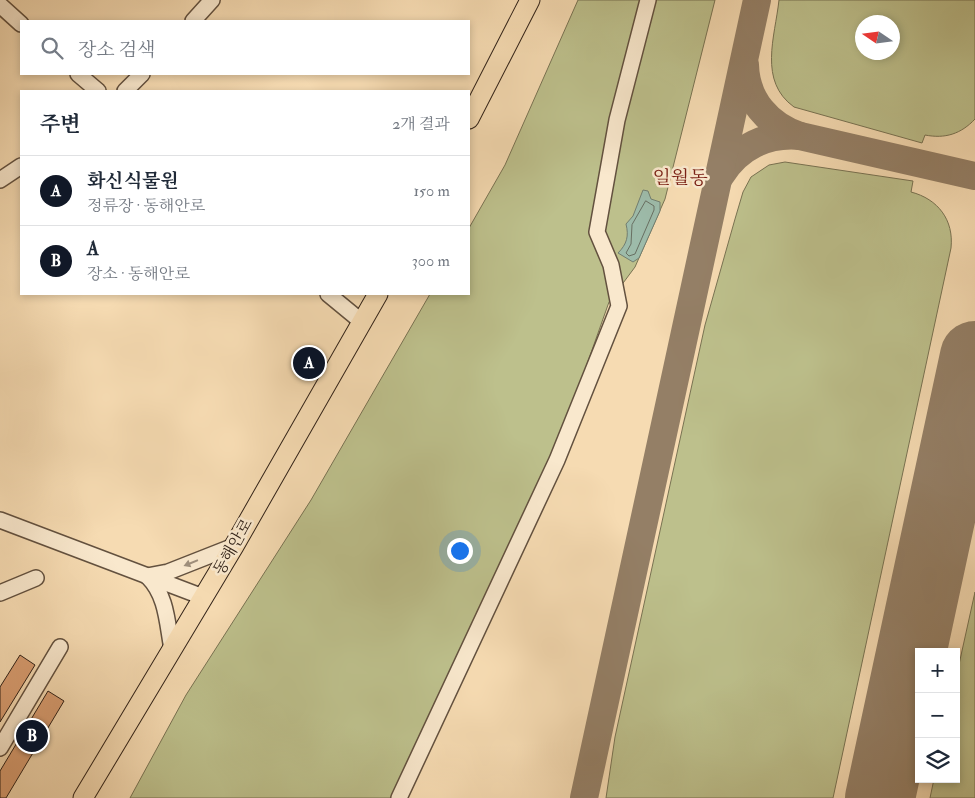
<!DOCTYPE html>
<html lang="ko">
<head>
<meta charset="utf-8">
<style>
	body { margin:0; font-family:"IM FELL Double Pica","Noto Serif KR",serif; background:#f2f2f3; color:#1f2937 }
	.controls { position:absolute; right:15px; bottom:15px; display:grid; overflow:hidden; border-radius:0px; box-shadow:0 2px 8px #0003 }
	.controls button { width:45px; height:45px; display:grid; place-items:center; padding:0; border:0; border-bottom:1px solid #e0e1e3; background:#fff; color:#1f2937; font:25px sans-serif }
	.compass { position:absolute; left:855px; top:15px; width:45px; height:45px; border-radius:50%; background:#fff; box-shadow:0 2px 8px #0003; rotate:283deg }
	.you { position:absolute; left:459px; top:550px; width:18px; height:18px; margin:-12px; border:4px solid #fff; border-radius:50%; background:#1a73e8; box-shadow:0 0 0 8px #1a73e833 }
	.badge { display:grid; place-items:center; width:32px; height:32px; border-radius:50%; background:#111827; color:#fff; font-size:16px; font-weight:700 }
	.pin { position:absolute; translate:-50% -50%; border:2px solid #fff; box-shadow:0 1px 5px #0006 }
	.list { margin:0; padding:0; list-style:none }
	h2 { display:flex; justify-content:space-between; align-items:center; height:65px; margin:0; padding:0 20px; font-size:21px }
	h2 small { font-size:16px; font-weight:400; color:#747a83 }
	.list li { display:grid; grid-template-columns:32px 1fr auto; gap:15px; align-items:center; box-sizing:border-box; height:70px; padding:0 20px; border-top:1px solid #e0e1e3 }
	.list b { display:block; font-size:19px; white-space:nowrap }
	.list p { margin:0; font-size:16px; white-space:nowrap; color:#747a83 }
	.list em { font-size:16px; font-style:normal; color:#747a83 }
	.icon { flex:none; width:28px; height:28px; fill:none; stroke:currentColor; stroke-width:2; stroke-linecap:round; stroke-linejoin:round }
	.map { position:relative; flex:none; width:975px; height:798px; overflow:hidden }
	.search { position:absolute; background:#fff; box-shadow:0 2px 8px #0003; left:20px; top:20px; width:450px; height:55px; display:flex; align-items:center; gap:12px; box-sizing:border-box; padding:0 18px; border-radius:0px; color:#747a83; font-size:19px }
	.panel { position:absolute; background:#fff; box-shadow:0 2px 8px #0003; left:20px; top:90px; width:450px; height:205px; border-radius:0px }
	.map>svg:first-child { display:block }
	.green { fill:#bdc08c; stroke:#787252; fill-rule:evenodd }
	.water { fill:#9dbbaa; stroke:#727e70 }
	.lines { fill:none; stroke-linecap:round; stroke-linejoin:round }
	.shore { stroke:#686f62; stroke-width:1 }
	.taxiway { stroke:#947f66; stroke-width:28 }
	.runway { stroke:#947f66; stroke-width:70 }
	.building { fill:#d99e72; stroke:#322319 }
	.minor-casing { stroke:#63513f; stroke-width:18 }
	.major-casing { stroke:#322319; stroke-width:21 }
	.minor { stroke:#f9e8cd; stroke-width:15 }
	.major { stroke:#f6dbb2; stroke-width:19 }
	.oneway { fill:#9f8f7c }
	.labels { text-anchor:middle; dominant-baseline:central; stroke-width:5; stroke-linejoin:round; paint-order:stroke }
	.street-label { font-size:16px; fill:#322319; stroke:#f9e8cd }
	.quarter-label { font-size:19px; fill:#7a1f14; stroke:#f9e8cd }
</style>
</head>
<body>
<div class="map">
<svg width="975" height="798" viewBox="0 0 975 798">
	<rect width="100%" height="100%" fill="#f6dbb2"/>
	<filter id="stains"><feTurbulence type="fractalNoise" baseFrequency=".004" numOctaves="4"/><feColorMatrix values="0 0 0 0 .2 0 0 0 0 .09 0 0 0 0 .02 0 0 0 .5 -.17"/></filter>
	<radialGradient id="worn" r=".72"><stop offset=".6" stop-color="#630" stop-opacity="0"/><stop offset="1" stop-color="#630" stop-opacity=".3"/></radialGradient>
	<!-- green -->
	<g class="green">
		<polygon points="578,0 715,0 665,199 635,267 609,302 563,432 396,798 130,798 186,695 311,500 430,294 469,294 469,228 505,165"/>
		<path d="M 779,0 L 975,0 L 975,119 C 961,134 945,139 925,135 L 922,143 L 794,107 C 758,81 775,37 779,0 ZM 862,22 L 892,22 L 892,52 L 862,52 Z"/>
		<path d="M 785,162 L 913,181 L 911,192 C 938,199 954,220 951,248 L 833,798 L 606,798 L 615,737 L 705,325 L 735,219 L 743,192 L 751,177 L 769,165 Z"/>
		<polygon points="975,592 975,798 930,798 934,779 956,779 956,678"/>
	</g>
	<!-- water -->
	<path class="water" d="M 643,190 L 648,191 L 651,199 L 660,202 L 660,211 L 639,258 L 633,262 L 618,253 C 627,244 629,236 626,224 L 633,216 Z"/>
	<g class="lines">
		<!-- shore -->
		<polygon class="shore" points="646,201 654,206 654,210 635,254 629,256 626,253 631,244 632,225"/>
		<!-- taxiway -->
		<g class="taxiway">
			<polyline points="800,136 975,176"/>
			<path d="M 721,175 C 738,147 767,133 800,136 C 768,125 746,100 745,65"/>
			<polyline points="584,798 757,0"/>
		</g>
		<!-- runway -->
		<polyline class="runway" points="880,798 975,356"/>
	</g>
	<!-- building -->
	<g class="building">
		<polygon points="20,655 35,665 0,722 0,687"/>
		<polygon points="48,691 64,701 6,798 0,798 0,771"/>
	</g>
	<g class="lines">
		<!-- minor casing -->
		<g class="minor-casing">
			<g id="minor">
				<polyline points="0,5 21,24"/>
				<polyline points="193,21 212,0"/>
				<polyline points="78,74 98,91"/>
				<polyline points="125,91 142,74"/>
				<polyline points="0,180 21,166"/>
				<polyline points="328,294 362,322"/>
				<polyline points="0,520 203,597"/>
				<polyline points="147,576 168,572 234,546"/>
				<path d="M 148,577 C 167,596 167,623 172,649"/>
				<polyline points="0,593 36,578"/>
				<polyline points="0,748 60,647"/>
				<polyline points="399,798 557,460 619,306 611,265 597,232 617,120 648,0"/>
			</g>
		</g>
		<!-- major casing -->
		<g class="major-casing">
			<g id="major">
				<polyline points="469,119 530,0"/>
				<polyline points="83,798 234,546 378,294"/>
			</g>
		</g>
		<!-- minor -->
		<use href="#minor" class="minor"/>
		<!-- major -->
		<use href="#major" class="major"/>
	</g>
	<!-- one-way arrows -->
	<defs><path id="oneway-solid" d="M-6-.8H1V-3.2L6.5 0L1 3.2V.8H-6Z" transform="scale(1.25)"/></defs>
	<use class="oneway" href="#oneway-solid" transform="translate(191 563) rotate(158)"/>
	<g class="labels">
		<!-- street labels -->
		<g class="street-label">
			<text transform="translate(233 547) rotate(-60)">동해안로</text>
		</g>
		<!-- quarter labels -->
		<g class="quarter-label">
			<text x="680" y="178">일월동</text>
		</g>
	</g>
	<rect width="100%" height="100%" filter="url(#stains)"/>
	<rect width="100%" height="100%" fill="url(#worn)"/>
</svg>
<div class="controls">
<button>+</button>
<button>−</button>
<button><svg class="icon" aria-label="layers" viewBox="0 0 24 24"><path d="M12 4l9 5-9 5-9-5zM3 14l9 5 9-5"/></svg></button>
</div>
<svg class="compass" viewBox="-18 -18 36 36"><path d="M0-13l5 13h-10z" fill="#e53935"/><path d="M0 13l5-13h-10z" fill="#747a83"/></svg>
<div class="you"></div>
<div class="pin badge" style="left:309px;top:363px">A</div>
<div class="pin badge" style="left:32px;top:736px">B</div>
<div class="search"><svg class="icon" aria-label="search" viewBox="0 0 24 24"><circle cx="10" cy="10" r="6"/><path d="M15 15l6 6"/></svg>장소 검색</div>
<section class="panel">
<h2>주변<small>2개 결과</small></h2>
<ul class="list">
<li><span class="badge">A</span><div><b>화신식물원</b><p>정류장 · 동해안로</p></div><em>150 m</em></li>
<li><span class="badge">B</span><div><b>A</b><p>장소 · 동해안로</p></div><em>300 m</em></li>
</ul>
</section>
</div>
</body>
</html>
